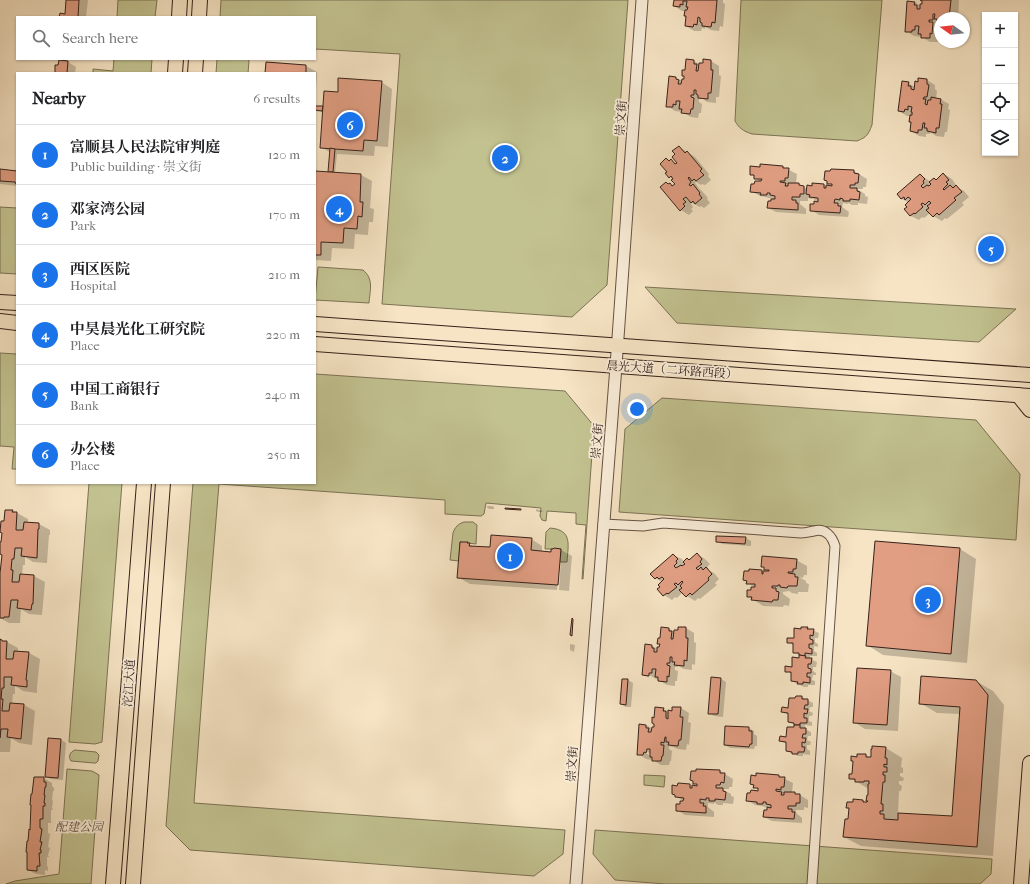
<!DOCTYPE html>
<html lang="en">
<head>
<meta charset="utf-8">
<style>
	body { margin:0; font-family:"IM FELL French Canon","Noto Serif SC",serif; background:#f6f6f6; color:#202124 }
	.controls { position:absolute; right:12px; top:12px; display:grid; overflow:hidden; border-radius:0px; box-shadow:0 1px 3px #0004 }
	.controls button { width:36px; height:36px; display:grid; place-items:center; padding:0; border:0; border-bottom:1px solid #e0e0e0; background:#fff; color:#202124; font:20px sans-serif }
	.compass { position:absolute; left:934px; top:12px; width:36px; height:36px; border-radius:50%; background:#fff; box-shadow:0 1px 3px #0004; rotate:285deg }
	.you { position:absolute; left:637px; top:409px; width:14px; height:14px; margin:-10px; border:3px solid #fff; border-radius:50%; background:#1a73e8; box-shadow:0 0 0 6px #1a73e833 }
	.badge { display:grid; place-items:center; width:26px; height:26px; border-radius:50%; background:#1a73e8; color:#fff; font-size:13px; font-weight:700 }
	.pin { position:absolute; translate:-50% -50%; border:2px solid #fff; box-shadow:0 1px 4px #0006 }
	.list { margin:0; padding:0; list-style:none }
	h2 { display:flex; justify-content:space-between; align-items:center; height:52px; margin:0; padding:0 16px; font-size:17px }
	h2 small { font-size:13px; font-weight:400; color:#757577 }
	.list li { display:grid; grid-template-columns:26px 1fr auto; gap:12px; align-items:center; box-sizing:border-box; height:60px; padding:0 16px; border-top:1px solid #e0e0e0 }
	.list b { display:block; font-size:15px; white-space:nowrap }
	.list p { margin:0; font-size:13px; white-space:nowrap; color:#757577 }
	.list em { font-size:13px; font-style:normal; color:#757577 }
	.icon { flex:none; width:22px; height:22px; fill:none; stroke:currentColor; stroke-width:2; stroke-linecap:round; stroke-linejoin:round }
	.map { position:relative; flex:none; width:1030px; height:884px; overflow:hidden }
	.search { position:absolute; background:#fff; box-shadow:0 1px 3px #0004; left:16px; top:16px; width:300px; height:44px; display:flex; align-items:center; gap:10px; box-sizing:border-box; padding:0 14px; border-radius:0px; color:#757577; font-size:15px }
	.panel { position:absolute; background:#fff; box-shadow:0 1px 3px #0004; left:16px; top:72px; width:300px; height:412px; border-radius:0px }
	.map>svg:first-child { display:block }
	.green { fill:#c2c290; stroke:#7c7255 }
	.shadow { fill:#0003; fill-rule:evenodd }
	.building { fill:#e19e83; stroke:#36211a }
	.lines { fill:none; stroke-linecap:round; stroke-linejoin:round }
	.minor-casing { stroke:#665244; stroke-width:11 }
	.tertiary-casing { stroke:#665244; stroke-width:13 }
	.primary-casing { stroke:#36211a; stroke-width:16 }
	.trunk-casing { stroke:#36211a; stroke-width:16 }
	.minor { stroke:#f9edd9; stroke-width:9 }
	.tertiary { stroke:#f9edd9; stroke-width:11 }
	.primary { stroke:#f6e4c4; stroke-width:14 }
	.trunk { stroke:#f6e4c4; stroke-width:14 }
	.labels { text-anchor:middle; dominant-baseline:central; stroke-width:3.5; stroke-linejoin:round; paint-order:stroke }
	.street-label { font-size:12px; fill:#36211a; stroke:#f9edd9 }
	.park-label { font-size:12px; font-style:italic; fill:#60513d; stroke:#f9edd9 }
</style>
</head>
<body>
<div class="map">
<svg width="1030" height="884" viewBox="0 0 1030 884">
	<rect width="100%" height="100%" fill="#f6e4c4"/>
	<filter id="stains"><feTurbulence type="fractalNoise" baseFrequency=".005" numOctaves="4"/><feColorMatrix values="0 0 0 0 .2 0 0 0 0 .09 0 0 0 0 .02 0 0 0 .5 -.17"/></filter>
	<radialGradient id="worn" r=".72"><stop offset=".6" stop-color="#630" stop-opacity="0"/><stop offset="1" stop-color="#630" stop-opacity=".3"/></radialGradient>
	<!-- green -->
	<g class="green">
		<polygon points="118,0 157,0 155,17 117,17"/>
		<polygon points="221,0 628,0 607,285 572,317 382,304 400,54 315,49 315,17 220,17"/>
		<path d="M 741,0 L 882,0 L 872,125 C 868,135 867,137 857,141 L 752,134 C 743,131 739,128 735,121 Z"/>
		<polygon points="114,59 152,59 151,73 93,73 93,69 113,71"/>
		<polygon points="217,59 248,59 249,61 248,73 216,73"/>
		<polygon points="0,207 17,208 17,274 0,273"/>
		<path d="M 318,267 L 363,270 C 374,279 370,290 369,303 L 315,300 Z"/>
		<polygon points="645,287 1016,309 979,342 677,323"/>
		<polygon points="0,353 17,354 17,469 12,469 14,447 0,446"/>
		<polygon points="315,374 565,391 594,426 583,579 582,579 586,525 576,524 576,513 547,511 546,521 542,520 540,516 541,508 486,503 484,514 481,516 445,514 445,500 219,484 206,642 194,803 565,830 563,854 534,876 190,850 166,826 193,483 315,483"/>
		<polygon points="662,398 976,420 1020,474 1016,540 619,512 625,429"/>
		<polygon points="89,483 122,483 102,742 95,744 69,742"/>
		<path d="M 464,522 L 473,522 L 477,525 L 476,544 L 460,542 L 459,561 L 450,560 L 453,533 C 455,527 458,524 464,522 Z"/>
		<path d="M 550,528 C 573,530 568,545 567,562 L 560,562 L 561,549 L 545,549 L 546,532 Z"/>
		<path d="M 75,750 L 96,752 L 99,755 L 98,761 L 96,763 L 94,763 L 71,761 C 68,756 70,752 75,750 Z"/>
		<polygon points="67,769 92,771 99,775 91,884 6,884 15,881 59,874"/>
		<polygon points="644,775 665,776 664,787 644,785"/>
		<polygon points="595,830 992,859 991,874 980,884 665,884 615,880 593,854"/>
	</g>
	<!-- shadow -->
	<g class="shadow">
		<polygon points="67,0 88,0 86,17 61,17 66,15"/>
		<polygon points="675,0 723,0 723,3 725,4 723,27 720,26 719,31 711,30 705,27 705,29 702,28 701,31 694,31 686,26 687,17 685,16 686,11 682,11 674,6"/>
		<path d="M 921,0 L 959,0 L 958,18 L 940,18 L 940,24 L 937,24 L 937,26 L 940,28 L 940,38 L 938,37 L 938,42 L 930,42 L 922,37 L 914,36 L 906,31 L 914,2 L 921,6 L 923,5 L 923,1 ZM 929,11 L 936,15 L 936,17 L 928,13 Z"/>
		<polygon points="694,61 700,65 703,65 704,61 711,61 719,66 719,75 721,76 719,97 716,97 716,103 707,102 703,99 699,99 699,102 702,104 701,113 699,113 698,118 691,117 682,112 683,112 675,111 667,106 670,77 676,78 683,81 685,80 686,71"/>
		<polygon points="68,62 76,67 75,73 56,73"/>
		<polygon points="306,66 317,72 315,101 315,73 266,73"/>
		<polygon points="919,79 927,80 935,85 935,89 937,91 936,99 940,99 949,104 948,109 950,110 947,132 945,132 944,137 936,136 930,132 930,134 926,134 926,137 919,136 911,131 912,122 911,116 907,116 899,111 908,83 915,87 919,83"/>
		<polygon points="381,82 392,89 388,147 375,146 374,156 337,154 335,173 361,175 372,181 370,208 374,209 373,222 369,222 368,235 355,234 354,249 332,248 331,261 315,260 315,172 329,173 331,153 321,147 323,112 315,111 315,107 324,107 338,93"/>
		<polygon points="679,147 695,157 709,174 708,176 711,180 705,185 702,184 701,185 696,182 695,183 699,188 698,188 701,190 708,198 707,199 710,203 704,208 701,206 700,207 692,203 691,204 693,207 691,209 693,211 689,215 681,210 669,185 670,184 674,186 676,184 674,179 670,177 667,159 670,161 671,160 680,166 676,154"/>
		<polygon points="761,165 783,167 797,174 796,184 799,184 807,189 824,185 827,187 835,187 828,183 854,171 867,179 866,187 863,187 863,189 857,189 865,194 865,196 868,197 867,204 858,203 858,205 852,205 848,203 848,204 843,203 842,207 849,212 848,217 819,215 811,210 820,203 812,198 812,199 808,198 808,201 800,201 800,204 806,209 806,214 776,212 768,208 772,202 772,199 765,197 760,196 751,191 762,183 755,178 755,176 751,174 761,168"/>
		<polygon points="0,170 17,172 17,186 0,184"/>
		<polygon points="944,174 952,179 956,185 955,186 964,191 969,197 962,203 964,205 947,219 945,218 942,221 933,216 930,213 924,218 922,217 919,220 911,216 908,207 909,203 902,199 898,194 920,175 928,180 931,182 936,181"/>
		<polygon points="487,506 492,506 494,507 494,509 489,509 487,507"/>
		<polygon points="536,509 540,510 543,511 542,512 538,512 536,511"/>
		<polygon points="12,511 17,513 28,519 28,523 39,524 50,530 50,535 49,535 47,563 33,562 25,557 25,565 23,565 22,575 34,576 45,582 42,615 29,614 21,609 20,623 9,623 0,618 0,574 3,556 0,554 0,548 2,543 5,522"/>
		<polygon points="746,538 751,541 751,546 722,544 717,541"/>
		<polygon points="531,539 542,546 542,552 552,553 561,550 572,556 569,591 559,590 561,557 559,557 557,590 470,584 459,578 461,543 467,543 474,547 491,548"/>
		<polygon points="876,542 960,549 976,559 967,663 883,655 867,645"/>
		<polygon points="697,554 705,559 710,564 707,567 709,569 708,570 714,573 719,579 715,583 717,585 700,599 698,598 695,601 687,596 683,592 677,598 675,597 672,600 664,595 661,587 662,582 655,578 673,555 682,559 684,562 690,561"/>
		<polygon points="796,560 807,566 807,575 804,575 803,578 799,577 806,581 806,583 809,584 808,592 798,592 798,594 792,593 789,591 783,592 783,594 790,599 789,606 784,605 783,607 763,606 748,596 757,589 748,583 748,582 744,580 761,571 764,573 771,573 762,566"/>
		<polygon points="679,628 686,628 694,633 694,642 696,643 695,665 692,664 692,670 684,669 678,666 678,667 675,667 675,670 678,671 677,681 675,681 675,686 667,685 649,675 648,677 654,680 652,679 643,675 652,646 658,649 660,648 661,644 658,643 661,639 669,629 675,632 679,632"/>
		<polygon points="807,628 819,633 818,638 815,638 815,642 818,644 818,647 814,646 814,651 817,653 817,656 810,656 810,659 817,662 816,667 813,667 813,671 816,673 816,675 813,675 812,680 815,681 815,685 808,685 808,687 804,687 792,681 792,674 786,671 793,668 800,659 799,655 794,652 793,645 788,642 794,639 802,630"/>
		<polygon points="0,641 7,642 18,648 18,653 29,653 40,659 37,687 37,693 23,691 15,686 15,694 13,694 12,704 24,705 35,711 32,745 19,743 11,738 10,752 0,752"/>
		<polygon points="570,644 575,645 574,652 570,650"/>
		<polygon points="890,671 901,677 898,731 865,729 854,722"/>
		<polygon points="721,679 726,682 723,717 714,716 709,713"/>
		<polygon points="623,680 628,680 633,683 631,707 626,707 621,704"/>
		<path d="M 976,681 L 993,691 L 1004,705 L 993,856 L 861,846 L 844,837 L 849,820 L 850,809 L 847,807 L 863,801 L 868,804 L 869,796 L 869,789 L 850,778 L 853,775 L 854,762 L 852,760 L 858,758 L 858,755 L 866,755 L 870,758 L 886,748 L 902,758 L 901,767 L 903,768 L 903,773 L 900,773 L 900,776 L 904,778 L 903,781 L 899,781 L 899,784 L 902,786 L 901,791 L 899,791 L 898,814 L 953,817 L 960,714 L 937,713 L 920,703 ZM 884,777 L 883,789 L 881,789 Z"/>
		<polygon points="797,697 802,697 813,703 813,707 810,707 809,711 813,713 812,716 809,716 809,721 812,722 812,726 805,725 805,729 811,732 811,736 808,736 807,740 811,742 810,745 807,745 807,749 810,751 810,755 803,754 803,756 798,756 787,751 787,744 780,741 787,738 794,728 795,725 789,722 789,715 782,712 789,709 796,699"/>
		<path d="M 681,708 L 689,713 L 688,722 L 691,723 L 689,745 L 687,744 L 686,750 L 678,749 L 673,747 L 669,746 L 669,749 L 672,751 L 671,761 L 670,761 L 669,765 L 661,765 L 653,760 L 646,759 L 638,754 L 646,725 L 653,729 L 655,728 L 655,719 L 663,709 L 669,712 L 673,712 ZM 643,749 L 651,754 L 651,756 L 642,751 Z"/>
		<polygon points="749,728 754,731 754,734 757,736 757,746 755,746 754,749 730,748 725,745"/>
		<polygon points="61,740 66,743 63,780 51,779 46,776"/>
		<polygon points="720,771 733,779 732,787 729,787 729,789 722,789 731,794 731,796 734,797 733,804 723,803 723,805 718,805 714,802 714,804 708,803 708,807 714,812 714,817 685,815 677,810 686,803 673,794 690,785 693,787 701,787 694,783"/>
		<polygon points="757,774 779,776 793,783 792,793 800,795 808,800 808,808 804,807 804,810 796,810 796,813 802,818 802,823 772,821 764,817 767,811 768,808 762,806 755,805 747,800 758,792 759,790 751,784 757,777"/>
		<polygon points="43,778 52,783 52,786 54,788 54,791 53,791 52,800 53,801 52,808 53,810 51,810 51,823 48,823 48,833 50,834 48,847 50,848 48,855 49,857 47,857 47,866 48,867 48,871 45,870 45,875 36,874 28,870"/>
	</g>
	<!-- building -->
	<g class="building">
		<polygon points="66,0 79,0 78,17 59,17 60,13 65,14"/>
		<polygon points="674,0 717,0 715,23 712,22 711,27 702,26 702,23 700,22 700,18 698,17 697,25 694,24 693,27 685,26 686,16 684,16 685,10 687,10 688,7 686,7 687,1 683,1 683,5 680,4 680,7 673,6"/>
		<polygon points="920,0 951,0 949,18 940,18 940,22 937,22 937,19 934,19 935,14 933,14 933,20 929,20 929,22 933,22 932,34 930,33 930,38 921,38 921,34 918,34 919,26 915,26 915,30 912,30 912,32 905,32 907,1 915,2 914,5 917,5 917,9 920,9 920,4 922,4 922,1"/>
		<polygon points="686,59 694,60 694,64 697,64 696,71 698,71 699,63 703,63 703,59 711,60 711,70 713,70 711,93 708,93 708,99 698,98 698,95 696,94 696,90 694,90 694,95 691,95 691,97 694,98 693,109 691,109 690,114 681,113 682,109 679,109 680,101 676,101 676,105 673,104 673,107 666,107 669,76 676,77 676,79 679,80 678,84 681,84 682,79 684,79 684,76 682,76 682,70 685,70"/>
		<polygon points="59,60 68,61 67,73 55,73 55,65 58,65"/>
		<polygon points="266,62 306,65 306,73 265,73"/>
		<polygon points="338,78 382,81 377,141 364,140 363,151 320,148 324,91 338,92"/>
		<polygon points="918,78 927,79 927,84 929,85 927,97 924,97 923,99 926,99 925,104 927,105 928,100 931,100 931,97 941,99 940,104 942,104 939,128 936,128 936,133 927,131 927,128 924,128 925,123 923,123 922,130 918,130 918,133 910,131 911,122 909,122 910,115 912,115 912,112 911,112 912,107 908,106 908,110 905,109 904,112 898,111 902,81 909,82 908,86 911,86 911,89 914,90 915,81 918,82"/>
		<polygon points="315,106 323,106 322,111 315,110"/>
		<polygon points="679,146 685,153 687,151 702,169 700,171 704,175 696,181 694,179 692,181 689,177 688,178 691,182 689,185 691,186 693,184 700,193 699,194 702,198 695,204 693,201 691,203 686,197 683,199 686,202 683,204 685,206 680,211 660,187 666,182 668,184 670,183 672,186 675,184 671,180 673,179 671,176 669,178 665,173 667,172 660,164 666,158 669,161 671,159 675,164 677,163 672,157 675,154 672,151"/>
		<polygon points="330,148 335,149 333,172 328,172"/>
		<polygon points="760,164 783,166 783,168 789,168 788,178 785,178 785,181 780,181 780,182 786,183 785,186 788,186 788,183 799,183 799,185 804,186 804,194 800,194 800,197 792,197 792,200 796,200 796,203 798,203 798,210 767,208 768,201 771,201 771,199 775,199 775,196 770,195 770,193 767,193 767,195 760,195 761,193 750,192 751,184 754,184 755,181 761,181 762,179 754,179 754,175 750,175 750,166 760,167"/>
		<polygon points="0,169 17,171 17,184 15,183 15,182 0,181"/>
		<polygon points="831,169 854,170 854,173 859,174 858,183 855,183 855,185 850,185 850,188 857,188 857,191 860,192 859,200 850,199 850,201 843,201 843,199 840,198 840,200 835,199 834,203 838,203 838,206 841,206 840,213 810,211 810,204 814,204 814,201 818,202 818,198 809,197 810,195 806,194 807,185 812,186 812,183 824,184 824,188 826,188 826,185 832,186 832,184 827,184 827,181 824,180 825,171 830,171"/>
		<polygon points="315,171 361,174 360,202 363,202 362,217 358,216 357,229 344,228 343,243 321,242 321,255 315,255"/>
		<polygon points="943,173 949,180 946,182 948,184 943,189 944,190 950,185 953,188 956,185 962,192 954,198 956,200 939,215 937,213 933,217 926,210 929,208 927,206 931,203 929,201 925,205 923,203 921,204 923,207 915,214 914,213 910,216 904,209 907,207 905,205 911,199 908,197 905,200 904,197 901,199 897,194 920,174 925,179 923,181 924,183 921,186 923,188 927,185 929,186 931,184 929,182 934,178 936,180"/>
		<polygon points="505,508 521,509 521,510 505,509"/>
		<polygon points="5,510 13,510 12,512 17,512 16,530 23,530 24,522 39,523 39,529 38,529 37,558 21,556 22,548 15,548 14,559 12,559 11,570 13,570 12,582 19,582 20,574 34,575 33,604 32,604 31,610 17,608 18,600 11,600 9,617 4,617 4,618 0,618 0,573 2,555 0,554 0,542 1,542 2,533 0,532 1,521 4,521"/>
		<polygon points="491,535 532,538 531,550 551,552 551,549 553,549 554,548 561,549 558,585 457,578 460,542 468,542 467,543 470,543 469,546 490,547"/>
		<polygon points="716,536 746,537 745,544 716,542"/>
		<polygon points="875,541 960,548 951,654 866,646"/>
		<polygon points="697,553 702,559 700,562 702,564 696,568 698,570 701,567 703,570 706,567 712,574 708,578 709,580 692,595 690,593 686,597 679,590 682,588 680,586 683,582 682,581 678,585 676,583 674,584 677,587 668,594 667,593 663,596 657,589 660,587 658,585 664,579 662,577 659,579 657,577 655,579 650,574 673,554 678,559 676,561 677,563 674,566 676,568 681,565 682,566 685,564 683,562 687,558 689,560"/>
		<polygon points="762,556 797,559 796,569 793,569 793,572 788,572 788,573 795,574 795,577 798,577 797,586 788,586 787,588 780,587 780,585 778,585 778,586 772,586 772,588 776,588 776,591 779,592 778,600 773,600 772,602 751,600 752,597 747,597 747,590 751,590 751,587 755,587 755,584 746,584 747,581 743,580 744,571 749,571 749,569 762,570 762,574 763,574 763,571 769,571 769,570 764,570 764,567 761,567"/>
		<polygon points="572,618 573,619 572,636 570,635"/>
		<polygon points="661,627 669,628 669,631 672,631 671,639 673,639 674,630 678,630 678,627 686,627 686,638 688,638 687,661 684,660 684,666 674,665 675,662 672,662 672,657 670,657 670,663 667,663 667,665 670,666 669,677 667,676 667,682 658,681 658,677 655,677 656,669 652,669 652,673 649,673 649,676 642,675 645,644 652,645 652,648 654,648 654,652 657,652 657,647 659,647 660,644 657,644 658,638 660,638"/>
		<polygon points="801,627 808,627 807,629 814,629 813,636 810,635 810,639 813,640 813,644 809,644 809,648 812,649 812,654 805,653 805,656 799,655 799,653 793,653 793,643 787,643 787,638 794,638 794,628 801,629"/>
		<polygon points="0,639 2,640 2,641 7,641 6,659 13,659 14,651 29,652 26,680 27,680 27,687 11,685 12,677 4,677 4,688 2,688 1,699 3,699 2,711 9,711 10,703 24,704 21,739 7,737 8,729 1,729 0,738"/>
		<polygon points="799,655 806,656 805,658 812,658 811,664 808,664 808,668 811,669 811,673 807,673 807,677 810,677 810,683 803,682 803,684 797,684 798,682 791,681 791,672 785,672 785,666 792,667 792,657 799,658"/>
		<polygon points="857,668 891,670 887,725 853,723"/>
		<polygon points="921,676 976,680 988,695 977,847 843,837 845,819 848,819 849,808 846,808 847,802 853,802 853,799 863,800 863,802 867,802 868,801 866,801 867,795 868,795 868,784 869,784 869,781 864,781 864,782 855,782 855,779 849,779 849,774 852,774 853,761 851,761 851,756 857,757 857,754 866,754 866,757 871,757 871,749 872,749 872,746 886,747 885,758 887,758 887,765 884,764 884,767 887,767 887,772 883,772 883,775 885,775 885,782 883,782 881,804 883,804 883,811 880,811 880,814 884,814 884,819 898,820 898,813 952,816 960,707 919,704"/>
		<polygon points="711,677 721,678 718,714 708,714"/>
		<polygon points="622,679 628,679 626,705 620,704"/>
		<polygon points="796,696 802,696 802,699 808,699 808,705 805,705 804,709 808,709 807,714 804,713 804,718 807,718 807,723 800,723 800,725 794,725 794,723 788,722 788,713 781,712 782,707 788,708 789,698 795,698"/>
		<polygon points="655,707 664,708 663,711 666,711 666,718 668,719 668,710 672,711 672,707 681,707 680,717 683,717 681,740 679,740 678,746 668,745 669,742 666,742 666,737 665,737 664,743 661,742 661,745 664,745 663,756 662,756 661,761 652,761 652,757 650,757 650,749 647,749 646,753 644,752 643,755 637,755 639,724 646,725 646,728 649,728 648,732 651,732 652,727 654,727 654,724 652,723 652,717 654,718"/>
		<polygon points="794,725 800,725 800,728 806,728 806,734 803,734 802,738 806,738 805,743 802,742 802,747 805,747 804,752 798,752 798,754 792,754 792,752 786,751 786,742 779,741 780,736 786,737 787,727 794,727"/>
		<polygon points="725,726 749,727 749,731 752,731 752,744 750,744 749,747 724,745"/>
		<polygon points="48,738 61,739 58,778 45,777"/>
		<polygon points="696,769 720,770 720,773 725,773 724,783 721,782 720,785 716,785 716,788 723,788 723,791 726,792 725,800 715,799 715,801 709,801 709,798 706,798 706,800 700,799 700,803 704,803 703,806 706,806 706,813 676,811 676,804 680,804 680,801 683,801 684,798 675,797 675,795 672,794 672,785 677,786 678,783 690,784 690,788 692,788 692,785 697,786 697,784 693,784 693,781 690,780 691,771 696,771"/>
		<polygon points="756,773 779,775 779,777 785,777 784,787 781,787 781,790 776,789 776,791 782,792 781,795 784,795 784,792 795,792 795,794 800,794 800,803 796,803 796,806 788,806 788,809 792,809 792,812 795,812 794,819 763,817 764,810 767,810 767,807 771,808 771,805 766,804 766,802 763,802 763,804 757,804 757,802 746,801 747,793 750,793 751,790 758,791 758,788 753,788 754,785 750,784 751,775 756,776"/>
		<polygon points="34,777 44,777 44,782 46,782 46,787 45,787 44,795 45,795 44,803 45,803 45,806 43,806 43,819 40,819 40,828 42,829 40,842 42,842 40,850 41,850 41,853 39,853 40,866 37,866 37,871 27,870 27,852 26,852 27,841 28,841 29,829 30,830 31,805 30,805 31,794 32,794"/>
	</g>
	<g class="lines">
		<!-- minor casing -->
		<g class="minor-casing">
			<path id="minor" d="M 603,524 L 643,526 L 663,523 L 801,533 C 806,533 809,532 814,531 C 825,528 832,536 835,546 L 812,884"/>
		</g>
		<!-- tertiary casing -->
		<g class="tertiary-casing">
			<polyline id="tertiary" points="576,884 616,366 642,0"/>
		</g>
		<!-- primary casing -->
		<g class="primary-casing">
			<g id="primary">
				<polyline points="1018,395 1030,410"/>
				<polyline points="1021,884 1030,763"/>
			</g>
		</g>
		<!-- trunk casing -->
		<g class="trunk-casing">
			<g id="trunk">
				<polyline points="179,17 180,0"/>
				<polyline points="199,17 200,0"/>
				<polyline points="175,73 176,59"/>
				<polyline points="195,73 196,59"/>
				<polyline points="0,302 17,303"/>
				<polyline points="0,321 17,323"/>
				<polyline points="315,324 1030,375"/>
				<polyline points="315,344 1030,396"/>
				<polyline points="113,884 144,483"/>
				<polyline points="133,884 163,483"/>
			</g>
		</g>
		<!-- minor -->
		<use href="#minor" class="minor"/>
		<!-- tertiary -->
		<use href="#tertiary" class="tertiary"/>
		<!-- primary -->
		<use href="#primary" class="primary"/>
		<!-- trunk -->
		<use href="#trunk" class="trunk"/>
	</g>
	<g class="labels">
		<!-- street labels -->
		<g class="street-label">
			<text transform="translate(621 118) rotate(-86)">崇文街</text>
			<text transform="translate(672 370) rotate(4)">晨光大道（二环路西段）</text>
			<text transform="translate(597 441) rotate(-85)">崇文街</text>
			<text transform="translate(129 683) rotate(-86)">沱江大道</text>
			<text transform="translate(572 764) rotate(-86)">崇文街</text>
		</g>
		<!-- park labels -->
		<g class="park-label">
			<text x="79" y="827">配建公园</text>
		</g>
	</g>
	<rect width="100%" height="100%" filter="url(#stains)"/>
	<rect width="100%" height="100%" fill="url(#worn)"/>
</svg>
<div class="controls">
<button>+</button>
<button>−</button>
<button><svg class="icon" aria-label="locate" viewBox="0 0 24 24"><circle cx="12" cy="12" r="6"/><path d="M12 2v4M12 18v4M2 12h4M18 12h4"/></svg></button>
<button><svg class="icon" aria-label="layers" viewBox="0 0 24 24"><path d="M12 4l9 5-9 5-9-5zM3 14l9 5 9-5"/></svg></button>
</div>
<svg class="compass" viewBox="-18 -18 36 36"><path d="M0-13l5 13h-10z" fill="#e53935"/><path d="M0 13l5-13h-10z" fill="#757577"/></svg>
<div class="you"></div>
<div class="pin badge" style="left:510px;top:556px">1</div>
<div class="pin badge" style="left:505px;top:158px">2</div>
<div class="pin badge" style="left:928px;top:600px">3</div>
<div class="pin badge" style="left:339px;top:209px">4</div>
<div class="pin badge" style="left:991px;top:249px">5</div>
<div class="pin badge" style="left:350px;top:125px">6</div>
<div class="search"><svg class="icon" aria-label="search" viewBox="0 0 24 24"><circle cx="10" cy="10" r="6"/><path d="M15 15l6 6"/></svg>Search here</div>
<section class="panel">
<h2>Nearby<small>6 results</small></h2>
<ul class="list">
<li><span class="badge">1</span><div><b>富顺县人民法院审判庭</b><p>Public building · 崇文街</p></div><em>120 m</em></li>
<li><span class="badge">2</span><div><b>邓家湾公园</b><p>Park</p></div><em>170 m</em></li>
<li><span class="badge">3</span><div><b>西区医院</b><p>Hospital</p></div><em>210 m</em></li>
<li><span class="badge">4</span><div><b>中昊晨光化工研究院</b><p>Place</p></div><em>220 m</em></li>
<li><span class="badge">5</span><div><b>中国工商银行</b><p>Bank</p></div><em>240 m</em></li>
<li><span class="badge">6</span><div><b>办公楼</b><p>Place</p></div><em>250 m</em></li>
</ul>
</section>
</div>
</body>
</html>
